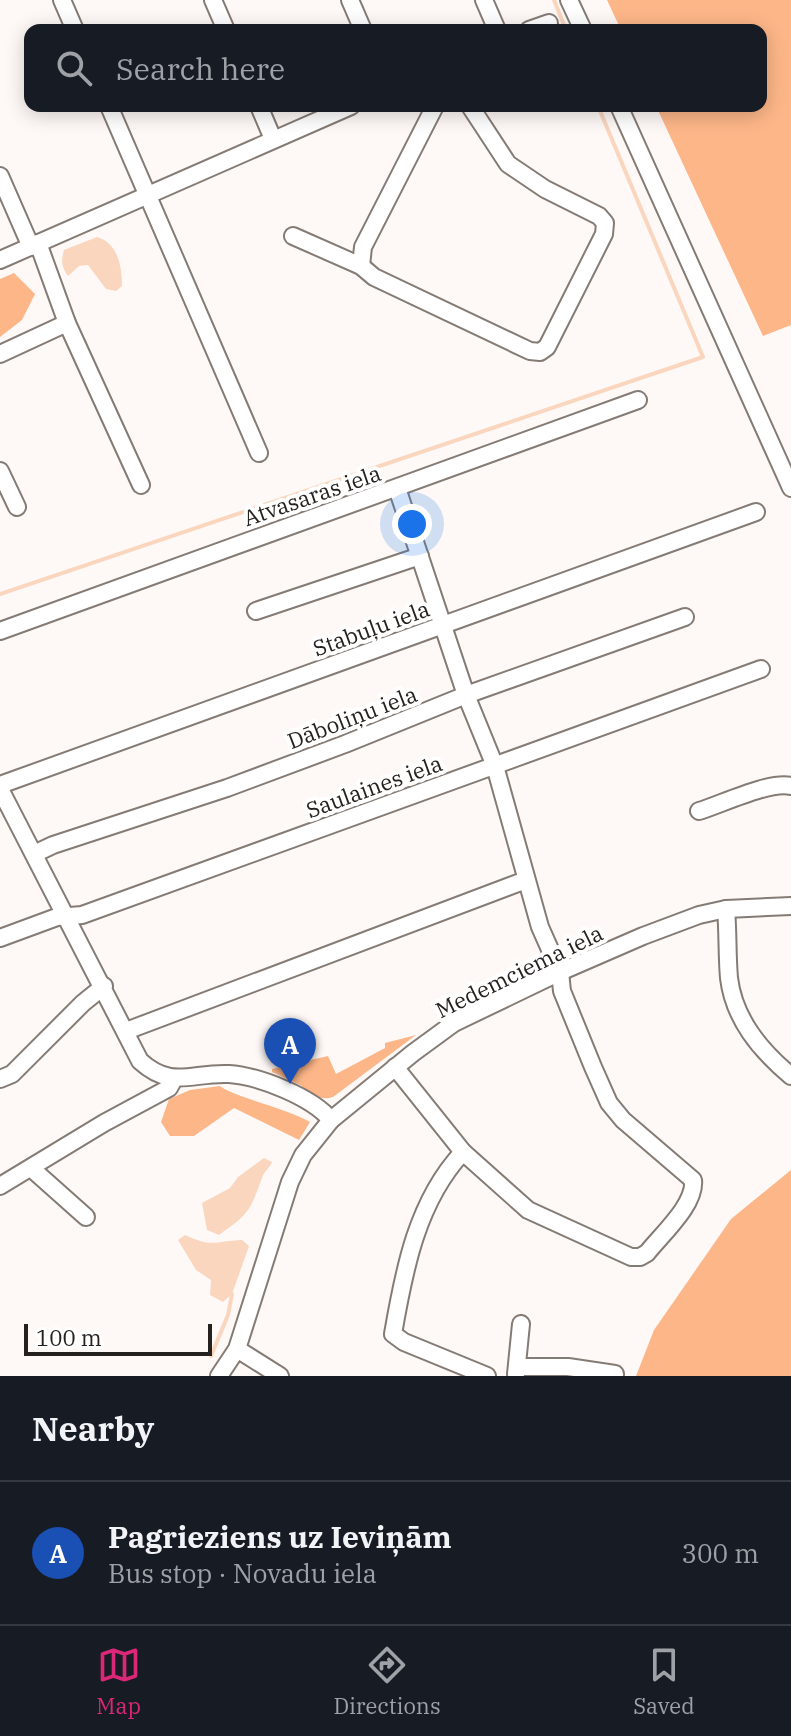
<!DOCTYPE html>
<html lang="en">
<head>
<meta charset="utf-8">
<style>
	body { margin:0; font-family:"IBM Plex Serif",serif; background:#20242c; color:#f1f3f6 }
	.scale { position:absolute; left:24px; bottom:20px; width:188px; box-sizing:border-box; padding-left:8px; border:4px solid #25211f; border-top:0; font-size:22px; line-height:28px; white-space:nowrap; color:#25211f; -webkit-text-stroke:6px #fff; paint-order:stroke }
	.you { position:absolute; left:412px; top:524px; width:28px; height:28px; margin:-20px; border:6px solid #fff; border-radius:50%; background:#1a73e8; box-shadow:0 0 0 12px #1a73e833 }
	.badge { display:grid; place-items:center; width:52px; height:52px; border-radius:50%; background:#db2777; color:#fff; font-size:26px; font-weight:700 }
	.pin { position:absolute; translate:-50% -66px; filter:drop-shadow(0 2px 4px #0008) }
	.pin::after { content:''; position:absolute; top:42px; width:28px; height:24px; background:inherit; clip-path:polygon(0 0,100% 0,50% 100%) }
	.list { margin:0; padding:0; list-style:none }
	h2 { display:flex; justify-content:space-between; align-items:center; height:104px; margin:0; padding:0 32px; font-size:34px }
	h2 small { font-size:26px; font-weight:400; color:#9ea1a6 }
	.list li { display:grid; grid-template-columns:52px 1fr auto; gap:24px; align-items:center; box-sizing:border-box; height:144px; padding:0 32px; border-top:2px solid #363941 }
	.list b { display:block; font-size:30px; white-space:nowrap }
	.list p { margin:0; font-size:26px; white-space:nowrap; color:#9ea1a6 }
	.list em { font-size:26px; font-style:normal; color:#9ea1a6 }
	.icon { flex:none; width:44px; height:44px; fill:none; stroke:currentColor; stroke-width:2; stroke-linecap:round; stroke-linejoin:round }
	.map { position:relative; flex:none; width:791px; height:1376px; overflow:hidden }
	.search { position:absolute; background:#171b24; box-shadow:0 4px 20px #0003; left:24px; right:24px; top:24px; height:88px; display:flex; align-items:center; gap:20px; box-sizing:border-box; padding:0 28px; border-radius:16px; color:#9ea1a6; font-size:30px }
	.sheet { height:248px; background:#171b24 }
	nav { display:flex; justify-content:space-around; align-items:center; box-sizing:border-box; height:112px; border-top:2px solid #363941; background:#171b24; font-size:22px; color:#9ea1a6 }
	nav a { display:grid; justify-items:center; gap:4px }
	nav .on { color:#db2777 }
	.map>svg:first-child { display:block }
	.green { fill:#fdb688 }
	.water { fill:#fad6bf }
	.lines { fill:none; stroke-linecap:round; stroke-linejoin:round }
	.stream { stroke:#fad6bf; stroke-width:4 }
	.minor-casing { stroke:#857b75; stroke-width:20 }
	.minor { stroke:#fff; stroke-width:16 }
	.labels { text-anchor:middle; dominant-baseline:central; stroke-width:8; stroke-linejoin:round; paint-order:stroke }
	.street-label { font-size:22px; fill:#25211f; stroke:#fff }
</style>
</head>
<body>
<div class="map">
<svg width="791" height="1376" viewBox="0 0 791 1376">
	<rect width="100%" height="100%" fill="#fef9f6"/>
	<!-- green -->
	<g class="green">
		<polygon points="607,0 791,0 791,325 763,336 656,106 761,106 761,30 621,30"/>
		<polygon points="14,273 35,294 22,320 0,337 0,279"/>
		<path d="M 416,1035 L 333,1097 C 321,1101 312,1095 302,1090 L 302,1086 L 272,1072 L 272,1069 L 328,1056 L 336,1074 L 385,1048 L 385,1043 Z"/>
		<path d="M 220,1086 C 229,1095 290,1110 310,1122 L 299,1140 L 234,1108 L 194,1136 L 170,1136 L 161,1122 L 169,1099 L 190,1090 Z"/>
		<polygon points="791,1170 791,1376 636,1376 654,1330 731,1219"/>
	</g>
	<!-- water -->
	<g class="water">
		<path d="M 97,237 C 118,243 122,267 122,286 L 116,291 L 106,289 L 88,265 L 79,266 L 68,276 C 61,266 61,261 64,250 Z"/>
		<path d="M 264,1158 L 272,1162 C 269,1169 264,1171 262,1178 C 250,1211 249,1214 219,1235 L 207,1230 L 202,1203 L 230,1188 L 238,1177 Z"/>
		<path d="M 185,1235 C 213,1248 215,1241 242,1240 L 249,1246 L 232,1294 L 223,1302 L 210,1295 L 211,1280 L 196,1270 L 178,1240 Z"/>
	</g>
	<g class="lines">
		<!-- stream -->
		<g class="stream">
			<polyline points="554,0 566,30"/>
			<polyline points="0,594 703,357 598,106"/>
			<polyline points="211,1356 228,1315 232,1294"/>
		</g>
		<!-- minor casing -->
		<g class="minor-casing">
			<g id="minor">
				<polyline points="62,0 75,30"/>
				<polyline points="213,0 226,30"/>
				<polyline points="350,0 363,30"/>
				<polyline points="484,0 497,30"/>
				<polyline points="569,0 583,30"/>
				<polyline points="529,30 549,23"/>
				<polyline points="109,106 259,453"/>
				<polyline points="259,106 273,139"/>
				<polyline points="619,106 791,488"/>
				<polyline points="0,176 31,247"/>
				<polyline points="293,236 361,266 374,277 530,351 540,352 547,347 604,234 605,223 599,216 545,189 508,164 470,106"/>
				<polyline points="38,243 67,323 141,485"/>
				<polyline points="0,260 351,106"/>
				<polyline points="361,266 363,247 435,106"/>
				<polyline points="0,354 67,323"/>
				<polyline points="0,471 17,507"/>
				<polyline points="256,611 420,556"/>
				<polyline points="0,631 638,400"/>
				<polyline points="0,785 756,512"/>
				<path d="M 0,789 L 140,1061 C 172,1090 192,1072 229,1074 C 259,1076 312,1097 331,1120"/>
				<path d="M 699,811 C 722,804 769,781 791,786"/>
				<polyline points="34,854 53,845 227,788 345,744 466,695 685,617"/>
				<path d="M 726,909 C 728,932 727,955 729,978 C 734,1019 760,1050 791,1076"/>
				<polyline points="0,938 57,917 82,915 761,669"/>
				<polyline points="126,1031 526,880"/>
				<path d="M 395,1067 L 463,1152 L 528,1210 L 631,1257 L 640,1257 L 647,1253 C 662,1234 696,1204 693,1180 L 623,1120 L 609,1103 L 593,1067 L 562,991 L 560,972 L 540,927 L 495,766 L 466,695 L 397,488"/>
				<polyline points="0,1079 12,1074 83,1003 104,986"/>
				<path d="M 463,1152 C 417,1201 404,1270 393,1334 L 404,1342 L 487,1376"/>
				<polyline points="31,1168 86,1217"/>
				<polyline points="0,1186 104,1123 169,1088 174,1079"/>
				<polyline points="237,1349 280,1376"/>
				<polyline points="517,1367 568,1367 615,1374"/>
				<polyline points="516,1374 521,1324"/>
				<polyline points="219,1376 237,1349 290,1182 303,1155 331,1120 413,1053 454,1023 560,972 643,936 699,915 726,909 791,906"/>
			</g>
		</g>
		<!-- minor -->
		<use href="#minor" class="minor"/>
	</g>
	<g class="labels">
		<!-- street labels -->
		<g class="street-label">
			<text transform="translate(312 495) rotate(-19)">Atvasaras iela</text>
			<text transform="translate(371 628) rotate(-20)">Stabuļu iela</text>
			<text transform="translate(352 717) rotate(-21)">Dāboliņu iela</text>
			<text transform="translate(374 786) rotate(-20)">Saulaines iela</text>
			<text transform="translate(519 971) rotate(-26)">Medemciema iela</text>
		</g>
	</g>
</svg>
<div class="scale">100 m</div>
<div class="you"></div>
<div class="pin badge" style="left:290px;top:1084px;background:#1a4fb4">A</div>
<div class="search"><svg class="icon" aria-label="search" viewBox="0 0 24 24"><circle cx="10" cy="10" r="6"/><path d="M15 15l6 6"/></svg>Search here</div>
</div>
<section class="sheet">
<h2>Nearby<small></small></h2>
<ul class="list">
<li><span class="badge" style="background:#1a4fb4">A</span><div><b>Pagrieziens uz Ieviņām</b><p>Bus stop · Novadu iela</p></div><em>300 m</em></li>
</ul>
</section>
<nav>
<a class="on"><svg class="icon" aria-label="map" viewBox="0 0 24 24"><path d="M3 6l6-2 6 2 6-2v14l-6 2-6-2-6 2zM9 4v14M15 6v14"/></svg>Map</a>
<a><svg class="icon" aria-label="directions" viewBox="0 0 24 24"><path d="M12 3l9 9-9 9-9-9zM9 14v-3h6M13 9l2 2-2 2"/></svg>Directions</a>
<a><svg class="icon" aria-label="saved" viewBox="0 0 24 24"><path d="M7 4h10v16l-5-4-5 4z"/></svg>Saved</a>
</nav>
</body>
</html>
